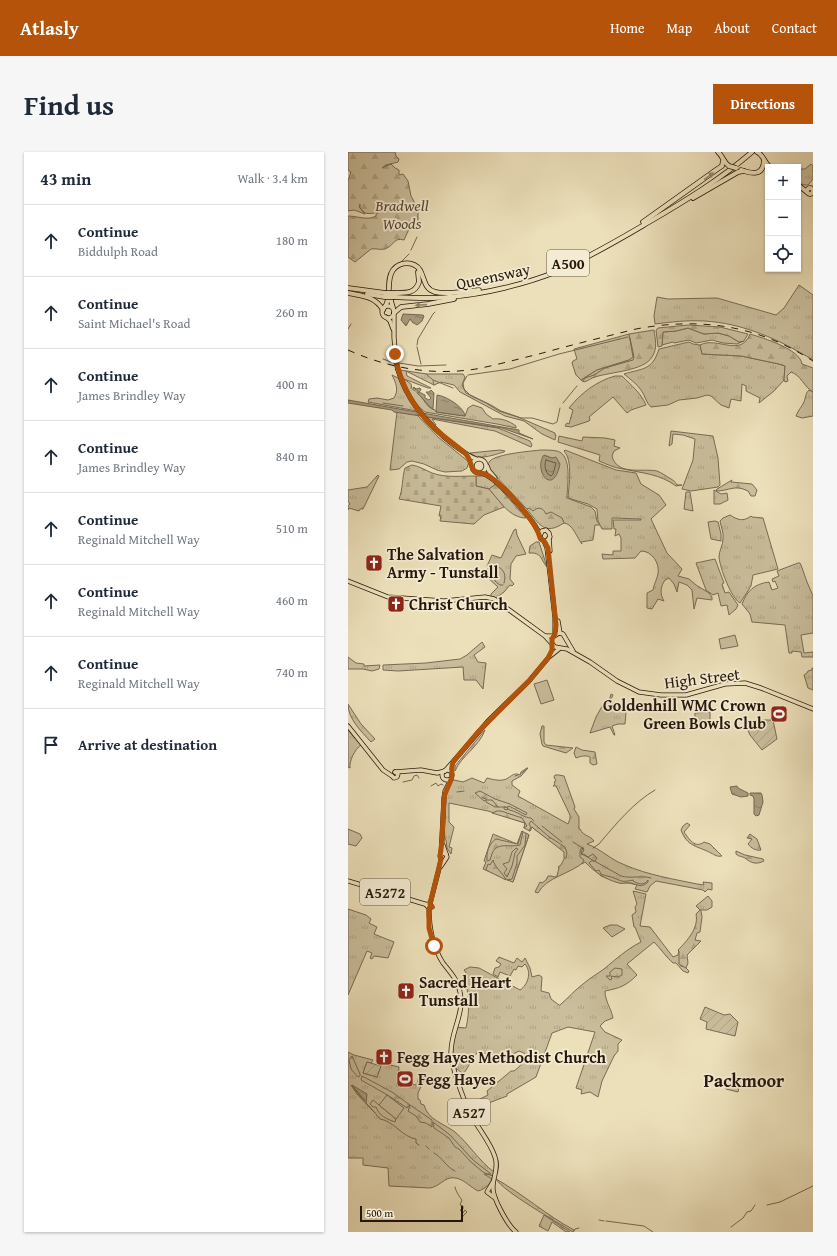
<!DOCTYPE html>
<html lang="en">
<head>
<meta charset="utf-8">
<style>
	body { margin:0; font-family:"Gentium Book Plus",serif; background:#f6f6f7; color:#1f2937 }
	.controls { position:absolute; right:12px; top:12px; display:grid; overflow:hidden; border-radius:0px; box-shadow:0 1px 3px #0004 }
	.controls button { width:36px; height:36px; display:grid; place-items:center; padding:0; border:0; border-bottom:1px solid #e0e1e3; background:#fff; color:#1f2937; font:20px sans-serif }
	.scale { position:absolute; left:12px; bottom:10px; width:103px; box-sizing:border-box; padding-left:4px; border:2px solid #26170c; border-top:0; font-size:11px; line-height:14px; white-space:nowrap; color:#26170c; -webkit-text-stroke:3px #f3ebd2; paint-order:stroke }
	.stop { position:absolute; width:12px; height:12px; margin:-9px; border:3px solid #b45309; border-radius:50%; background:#fff }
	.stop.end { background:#b45309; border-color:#fff; box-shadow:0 1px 4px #0008 }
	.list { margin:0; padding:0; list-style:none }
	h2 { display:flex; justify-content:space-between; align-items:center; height:52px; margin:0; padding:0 16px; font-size:17px }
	h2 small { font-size:13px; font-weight:400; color:#747a83 }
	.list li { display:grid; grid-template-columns:26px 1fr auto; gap:12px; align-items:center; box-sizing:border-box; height:72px; padding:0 16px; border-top:1px solid #e0e1e3 }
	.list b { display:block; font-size:15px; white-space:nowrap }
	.list p { margin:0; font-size:13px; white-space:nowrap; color:#747a83 }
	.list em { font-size:13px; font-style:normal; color:#747a83 }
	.icon { flex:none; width:22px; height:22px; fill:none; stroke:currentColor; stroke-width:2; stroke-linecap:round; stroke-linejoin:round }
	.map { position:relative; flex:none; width:465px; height:1080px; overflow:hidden; border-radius:0px }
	header { display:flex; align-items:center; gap:24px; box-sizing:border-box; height:56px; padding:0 20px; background:#b45309; color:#fff }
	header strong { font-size:19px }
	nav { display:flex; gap:22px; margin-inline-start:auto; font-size:14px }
	.intro { display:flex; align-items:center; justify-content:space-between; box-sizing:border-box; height:96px; padding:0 24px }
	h1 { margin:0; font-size:28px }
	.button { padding:10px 18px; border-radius:0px; background:#b45309; color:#fff; font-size:14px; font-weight:700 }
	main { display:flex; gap:24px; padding:0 24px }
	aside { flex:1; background:#fff; border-radius:0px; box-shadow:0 1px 3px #0004 }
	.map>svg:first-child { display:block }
	.grass { fill:url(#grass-tufts); stroke:#786a54 }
	.forest { fill:url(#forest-firs); stroke:#786a54 }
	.cemetery { fill:url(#cemetery-stones); stroke:#786a54 }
	.garden { fill:url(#garden-furrows); stroke:#786a54 }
	.pitch { fill:#cabe9c; stroke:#786a54 }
	.water { fill:url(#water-ripples); stroke:#756751 }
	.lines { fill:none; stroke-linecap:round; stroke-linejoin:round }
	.shore { stroke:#685a46; stroke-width:1 }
	.stream { stroke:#756751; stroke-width:1 }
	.major-casing { stroke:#26170c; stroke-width:5 }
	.highway-casing { stroke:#26170c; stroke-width:5.5 }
	.major { stroke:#ece0ba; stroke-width:3.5 }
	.highway { stroke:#ece0ba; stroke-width:4 }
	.rail { stroke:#26170c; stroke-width:1; stroke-dasharray:7 7; stroke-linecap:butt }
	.major-bridge-casing { stroke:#26170c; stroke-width:5; stroke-linecap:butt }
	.highway-bridge-casing { stroke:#26170c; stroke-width:5.5; stroke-linecap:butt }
	.major-bridge { stroke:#ece0ba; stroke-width:3.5 }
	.highway-bridge { stroke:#ece0ba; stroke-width:4 }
	.oneway { fill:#93866c }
	.route { stroke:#b45309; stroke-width:5 }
	.labels { text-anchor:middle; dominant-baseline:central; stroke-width:3.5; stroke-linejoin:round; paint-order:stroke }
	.shield { fill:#f3ebd2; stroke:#645747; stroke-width:1 }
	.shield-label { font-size:15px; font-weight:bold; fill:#26170c }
	.park-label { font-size:16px; font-style:italic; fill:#574937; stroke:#f3ebd2 }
	.street-label { font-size:16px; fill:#26170c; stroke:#f3ebd2 }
	.poi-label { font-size:16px; font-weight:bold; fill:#26170c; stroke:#f3ebd2; text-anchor:start }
	.quarter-label { font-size:18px; font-weight:bold; fill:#26170c; stroke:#f3ebd2 }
</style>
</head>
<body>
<header>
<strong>Atlasly</strong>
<nav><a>Home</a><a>Map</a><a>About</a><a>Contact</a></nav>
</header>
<div class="intro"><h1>Find us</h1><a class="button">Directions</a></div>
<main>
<aside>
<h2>43 min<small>Walk · 3.4 km</small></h2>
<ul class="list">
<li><svg class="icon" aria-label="ahead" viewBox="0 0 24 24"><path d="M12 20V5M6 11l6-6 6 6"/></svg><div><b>Continue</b><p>Biddulph Road</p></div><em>180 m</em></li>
<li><svg class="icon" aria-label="ahead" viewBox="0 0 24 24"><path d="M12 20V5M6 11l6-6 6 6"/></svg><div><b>Continue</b><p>Saint Michael's Road</p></div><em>260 m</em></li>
<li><svg class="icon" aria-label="ahead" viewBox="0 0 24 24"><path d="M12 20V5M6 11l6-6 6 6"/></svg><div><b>Continue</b><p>James Brindley Way</p></div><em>400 m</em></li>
<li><svg class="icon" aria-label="ahead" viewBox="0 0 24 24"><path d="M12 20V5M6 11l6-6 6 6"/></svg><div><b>Continue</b><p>James Brindley Way</p></div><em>840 m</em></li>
<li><svg class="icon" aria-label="ahead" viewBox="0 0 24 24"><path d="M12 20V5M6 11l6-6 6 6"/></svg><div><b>Continue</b><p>Reginald Mitchell Way</p></div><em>510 m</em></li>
<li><svg class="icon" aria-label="ahead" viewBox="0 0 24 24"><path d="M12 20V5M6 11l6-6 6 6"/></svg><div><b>Continue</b><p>Reginald Mitchell Way</p></div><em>460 m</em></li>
<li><svg class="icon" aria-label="ahead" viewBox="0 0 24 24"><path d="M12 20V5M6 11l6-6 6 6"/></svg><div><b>Continue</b><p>Reginald Mitchell Way</p></div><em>740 m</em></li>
<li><svg class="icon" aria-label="arrive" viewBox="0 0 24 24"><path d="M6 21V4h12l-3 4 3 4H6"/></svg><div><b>Arrive at destination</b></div></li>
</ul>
</aside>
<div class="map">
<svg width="465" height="1080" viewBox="0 0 465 1080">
	<defs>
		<pattern id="grass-tufts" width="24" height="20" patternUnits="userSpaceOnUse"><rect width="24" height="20" fill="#cabe9c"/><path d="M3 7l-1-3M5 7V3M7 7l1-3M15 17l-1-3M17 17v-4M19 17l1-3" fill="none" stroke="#ada385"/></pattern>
		<pattern id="forest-firs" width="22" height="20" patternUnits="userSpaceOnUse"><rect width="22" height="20" fill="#cabe9c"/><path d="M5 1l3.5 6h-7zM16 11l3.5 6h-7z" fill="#ada385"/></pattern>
		<pattern id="cemetery-stones" width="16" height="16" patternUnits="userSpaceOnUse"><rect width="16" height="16" fill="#cabe9c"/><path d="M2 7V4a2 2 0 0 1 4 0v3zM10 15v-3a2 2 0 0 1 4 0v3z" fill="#ada385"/></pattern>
		<pattern id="garden-furrows" width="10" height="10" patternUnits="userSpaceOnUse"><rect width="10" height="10" fill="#cabe9c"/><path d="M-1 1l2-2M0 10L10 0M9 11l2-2" fill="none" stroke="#ada385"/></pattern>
		<pattern id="water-ripples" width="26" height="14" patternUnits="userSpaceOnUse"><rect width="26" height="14" fill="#a99c7f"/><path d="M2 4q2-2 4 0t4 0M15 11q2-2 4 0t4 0" fill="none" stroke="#897e66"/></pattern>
	</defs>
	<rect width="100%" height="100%" fill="#ece0ba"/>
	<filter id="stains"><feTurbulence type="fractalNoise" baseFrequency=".005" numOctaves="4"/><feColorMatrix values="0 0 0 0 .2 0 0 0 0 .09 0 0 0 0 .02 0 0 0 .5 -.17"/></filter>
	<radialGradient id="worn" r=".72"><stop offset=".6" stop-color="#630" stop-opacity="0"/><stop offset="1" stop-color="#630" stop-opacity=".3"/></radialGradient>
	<!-- grass -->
	<g class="grass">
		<polygon points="463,12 465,14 465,27 460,33 457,33 450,31 450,17 457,17"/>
		<path d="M 451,133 L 465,143 L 465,208 C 432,188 395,171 356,169 C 340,168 323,170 307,172 L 306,164 L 309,145 L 320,147 L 369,146 L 428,163 L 436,156 Z"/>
		<polygon points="340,176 356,182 370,181 381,184 391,190 396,189 389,192 375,191 364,188 348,191 341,188 326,191 325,190 314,193 315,180 328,179"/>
		<polygon points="281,182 286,205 281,208 249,218 233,228 228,223 224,211 225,209 229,207 226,197"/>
		<path d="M 341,190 L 345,192 L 352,193 L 354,202 L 393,204 L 431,212 L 437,214 L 436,228 L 426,239 L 411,251 L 412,246 L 398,239 L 398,234 L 394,232 L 393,249 L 383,247 L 381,256 L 373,253 L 363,244 L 359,243 L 349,246 L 331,248 L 320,253 L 303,255 C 298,251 297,243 293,238 C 289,232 282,227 276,222 C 295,216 304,219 311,197 Z"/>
		<path d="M 52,218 L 79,222 L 115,222 L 117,225 L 114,233 L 118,241 L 138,251 L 151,259 L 170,265 L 207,281 L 207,283 L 208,283 L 207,288 L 194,282 L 176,269 L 157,264 L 112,240 L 106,233 L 93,230 L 86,233 L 58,219 L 59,224 L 83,236 L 80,236 L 56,227 L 63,232 L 64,237 C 74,241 78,257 87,258 L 88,260 L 117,264 L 120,256 L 125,253 L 134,256 L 138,262 L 145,267 C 154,266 161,269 168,274 L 168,276 L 149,272 L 77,260 C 64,251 56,233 52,218 Z"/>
		<path d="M 44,223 L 52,227 L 61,247 L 69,259 L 20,250 L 21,247 L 29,246 L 40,248 L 46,246 C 51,238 48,231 44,223 Z"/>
		<path d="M 267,224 L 274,224 C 283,233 293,241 298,253 L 283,258 L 279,261 L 265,245 L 241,265 L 242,268 L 241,269 L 223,275 L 217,274 L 219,271 L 221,272 L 225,258 L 221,256 C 233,241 249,229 267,224 Z"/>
		<path d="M 461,238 L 465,240 L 465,264 L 454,266 L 448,264 C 450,258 454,255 456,250 C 458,245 457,242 461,238 Z"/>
		<polygon points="49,260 69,263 90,285 121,310 119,316 114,319 97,320 89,318 76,312 64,309 59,310 51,317 42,318"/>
		<polygon points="78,265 150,276 182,289 184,293 183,295 147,279 84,267 88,273 87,274"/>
		<polygon points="323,279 365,284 370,306 372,333 370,335 343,339 334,337 345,308 347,287 335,283 325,282 324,292 321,294"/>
		<path d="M 211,284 L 234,289 L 235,285 L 257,286 L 267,288 L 266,294 L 272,296 L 266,299 L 264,304 C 269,324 294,316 309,319 C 314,321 318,324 323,327 C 326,329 327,329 329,333 L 334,333 L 328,334 C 312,322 294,321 275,317 C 267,316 258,312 251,309 L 252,303 L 210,290 Z"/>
		<path d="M 193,298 C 198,298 204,298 209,299 C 225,303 219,334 219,346 L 243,355 L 247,359 L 249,369 L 252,373 L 247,373 L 245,388 L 233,390 L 234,392 C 229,386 225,372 216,371 L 214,366 L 202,361 L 198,362 L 179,357 L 142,318 C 141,315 139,312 142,309 C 148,302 183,299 193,298 Z"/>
		<path d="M 217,298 L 268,318 L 288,321 L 293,332 L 311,343 L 318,353 L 303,367 L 319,401 L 334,417 L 330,424 L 341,427 L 348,433 L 361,441 L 364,445 L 364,448 L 349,446 L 346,457 L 344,438 L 339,433 L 331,430 L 329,440 L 326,432 L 321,426 L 317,428 C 313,434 311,441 316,449 L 310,447 L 304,457 L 299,456 L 299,441 L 305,438 C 306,432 309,427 310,422 C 312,411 304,399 293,399 L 287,406 L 255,407 L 254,402 L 265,403 L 265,399 L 273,399 L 273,386 L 271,382 L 267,384 L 268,377 L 266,377 L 265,368 L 293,368 L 293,367 L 264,366 L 264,377 L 254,377 L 250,369 L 249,357 L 240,352 L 223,347 L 220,345 C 221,333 225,308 216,299 Z"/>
		<polygon points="30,323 31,324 15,357 12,357 11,359 1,356 0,358 0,354 2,352 0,349 0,338 19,335"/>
		<polygon points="128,324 139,324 148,332 141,337 128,334"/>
		<polygon points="366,338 373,342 379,341 380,348 372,352 366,352"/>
		<polygon points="338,340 342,340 345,359 336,357"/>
		<path d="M 382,363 C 390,368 395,370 403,364 L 404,365 L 415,366 L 430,417 L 405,423 L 403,434 L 392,451 C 383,446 372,416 371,405 C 371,399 375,393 375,387 C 376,381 373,375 372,369 L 375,366 Z"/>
		<polygon points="367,369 370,370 373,382 373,389 363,387 360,370"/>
		<polygon points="168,377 169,383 178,402 168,404 163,412 162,427 166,432 164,434 162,433 156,440 148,446 143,445 143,442 150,435 140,426 140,423 138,420 141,415 139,414 144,403 153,406 166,378"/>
		<path d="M 188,390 L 191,390 L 199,415 C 192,407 194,400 181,401 L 182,394 Z"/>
		<polygon points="367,407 376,431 374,432 377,441 381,440 390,453 388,457 381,463 379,453 373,454 370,441 365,443 358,438 348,411"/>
		<path d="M 450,411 L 452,411 L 453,413 L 459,430 L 465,444 L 465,481 L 453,483 L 456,501 L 465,500 L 465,505 L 454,505 L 453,500 L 444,499 L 444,501 L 441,501 L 437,473 L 404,470 L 402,462 L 394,452 C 399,439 406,432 421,430 L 424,438 L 430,436 L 427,429 L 425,430 L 424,427 L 431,424 L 429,419 Z"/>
		<polygon points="134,490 137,495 126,503 130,510 138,511 135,537 128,528 116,528 115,515 50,519 35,518 35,513 78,511 112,507 119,503"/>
		<polygon points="0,505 8,511 16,512 16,514 32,513 31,517 24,519 15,517 0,517"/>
		<polygon points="464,516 465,516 465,538 460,536 456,523 459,521 460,519 464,518"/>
		<polygon points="263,542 265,543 263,547 268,557 270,555 272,558 273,557 278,560 277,572 270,572 264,574 267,583 266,583 262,575 242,581 248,565 257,549 261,549"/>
		<path d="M 0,552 L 13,572 L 27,587 L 23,590 C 13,579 0,567 0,552 Z"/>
		<polygon points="362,560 362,569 347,570 347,561"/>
		<path d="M 0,578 L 13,593 C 7,597 1,609 2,616 L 0,615 Z"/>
		<path d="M 179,616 L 180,616 L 173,624 L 164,629 L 164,633 L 172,639 L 170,644 L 220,672 L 222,667 L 222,663 L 208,634 L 205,634 L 207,632 L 206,630 L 208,629 L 206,625 L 207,623 L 211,623 L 216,624 L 227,655 L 226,657 L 231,665 L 231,677 L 232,677 C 236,685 242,683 246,689 L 239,692 C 253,697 263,708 277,713 C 300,723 325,727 349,732 L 356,733 L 355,730 L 364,731 L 364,738 L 360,737 L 357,740 L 355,738 L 308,729 L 302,734 L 299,740 L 287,737 L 289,733 L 281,731 L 272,731 L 253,724 L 237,709 C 223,722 198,725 190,741 L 187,740 L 192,730 L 194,731 L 198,728 L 200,724 L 203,724 L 207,725 L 209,724 L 211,716 L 210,715 L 213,713 L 217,705 L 217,700 L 185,676 L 184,675 L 182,679 L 176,676 L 177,671 L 140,659 L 101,651 L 101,670 L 106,675 L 101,695 L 104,696 L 103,702 L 99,696 L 98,688 L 97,687 C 96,673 93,635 106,628 L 115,630 L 124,626 L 136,631 L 139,626 C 143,627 150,629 155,628 C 162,627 165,619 172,623 L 173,620 Z"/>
		<polygon points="174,679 181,683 165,730 135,717 138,710 136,709 145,682 169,692"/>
		<path d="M 285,739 L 298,742 L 292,774 L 302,775 L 325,805 L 330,803 L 331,798 L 333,814 L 337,815 L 341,819 L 340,821 L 335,819 L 328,811 L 325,811 C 318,805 313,797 306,790 L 279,812 L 289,823 C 278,834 272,836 257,839 C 257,849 263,856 265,866 L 257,869 L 252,874 L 257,880 L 274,888 L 270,892 L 270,899 L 266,904 L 254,929 L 250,945 L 242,940 L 233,942 L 234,938 L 228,936 L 247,880 L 220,875 L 204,881 L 188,925 L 159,942 L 159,944 L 122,958 L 120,956 L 127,953 L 126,950 L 140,943 L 139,939 L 163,919 L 166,919 L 171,915 L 179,905 L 176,901 L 171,899 L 161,904 L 159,902 L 155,905 L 157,908 L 155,909 L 152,905 L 150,906 L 130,899 L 116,921 L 114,921 L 109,917 L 105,915 L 103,903 L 108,875 L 118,876 C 122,858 122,841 115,824 L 119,822 L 116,818 L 122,815 L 131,816 L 172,838 C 180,833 184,820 177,812 L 174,815 L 170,814 L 168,818 L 166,817 L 162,824 L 152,820 L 150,825 L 145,822 L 147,816 L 151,815 L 153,812 L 148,809 L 151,805 L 166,811 L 169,806 L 174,810 L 177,806 L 182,816 L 184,825 L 191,823 L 194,825 L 193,839 L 201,841 L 203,847 L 211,853 L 212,853 C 220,846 227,838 235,832 C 242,826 249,822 256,817 C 268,807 279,797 293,790 L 287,775 L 286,775 L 284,763 L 288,760 L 287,755 L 289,752 Z"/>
		<polygon points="360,744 364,749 364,755 359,758 352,758 348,754"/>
		<polygon points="0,757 18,763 23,767 21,771 29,775 26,782 46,790 40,806 26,804 24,807 22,806 24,801 19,799 0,843"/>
		<polygon points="262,773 269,773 277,777 264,785 255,776"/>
		<path d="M 0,900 L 6,903 L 25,908 L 23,911 L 19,910 L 15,921 L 29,925 L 34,911 L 51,915 L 49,934 L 62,932 L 69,933 L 70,927 L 76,928 L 70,941 L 70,947 L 72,948 L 73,952 L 76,953 C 80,968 95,971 107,980 C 121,992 131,1009 146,1020 C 145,1029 139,1037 130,1039 C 120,1034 112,1022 99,1027 C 93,1030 89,1035 82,1036 L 41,1034 L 40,1016 L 15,1013 L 15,1006 L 0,1006 Z"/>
		<polygon points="380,928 392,930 390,940 378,937"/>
	</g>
	<!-- forest -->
	<g class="forest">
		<path d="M 0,0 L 47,0 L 48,4 L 51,7 L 50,10 L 38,13 L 34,16 L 43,12 L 47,16 L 51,18 L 51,23 L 55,22 L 60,29 L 63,44 L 70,57 L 70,71 L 60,79 L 56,88 C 46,85 46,93 39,96 C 35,99 28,96 23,97 L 7,110 L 0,105 L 0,64 C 10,64 19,69 28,64 L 28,62 L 38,57 L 40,53 L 39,50 C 39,59 25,63 17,61 L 12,56 L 12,52 L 11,55 L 17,62 L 6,58 L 0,59 L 0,29 L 3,20 L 0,18 Z"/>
		<polygon points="340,173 372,175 400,182 396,189 391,190 381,184 370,181 356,182 340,176 328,179 315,180 314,194 310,195 308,178 310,176"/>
		<path d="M 306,178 C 307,187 310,196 304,205 C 296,219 262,220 247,225 C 243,226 240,229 236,230 L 233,228 L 249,218 L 281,208 L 285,205 L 281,182 Z"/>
		<path d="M 402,182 C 415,186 452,197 454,212 L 465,216 L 465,240 C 456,235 453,223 443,220 L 439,224 L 440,229 L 437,230 L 436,228 L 437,214 L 431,212 L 393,204 L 354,202 L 352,193 C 369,184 393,206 402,182 Z"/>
		<path d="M 152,298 L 157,299 L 156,300 C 145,303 131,309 122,301 Z"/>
		<path d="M 384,328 L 383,330 L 404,332 L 409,338 L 407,344 L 403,344 L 400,339 C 386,332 382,339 368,339 L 369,337 Z"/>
		<path d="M 148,332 L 178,366 C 162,366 151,349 141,337 Z"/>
		<path d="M 181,356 L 185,359 C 191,354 195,356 198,362 L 203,360 L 214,366 L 216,371 C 196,384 191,372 179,357 Z"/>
		<polygon points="194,574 196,574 196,590 198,593 225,596 218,601 195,594 194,592 192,582"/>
		<path d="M 137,578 C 131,595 113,604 107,619 L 107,614 Z"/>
		<path d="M 228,595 L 234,598 L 247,600 L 249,612 L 245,613 L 242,611 L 242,605 C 238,603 233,604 228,606 L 226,601 Z"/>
		<polygon points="132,639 147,647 162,652 179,661 178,663 161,654 159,655 160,657 159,658 156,657 156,655 158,655 147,655 138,650 138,648 136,649 127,641"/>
		<polygon points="149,659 153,659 174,666 179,674 176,676 177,671 144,661"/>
		<polygon points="183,669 200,684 217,695 219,701 218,706 216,706 216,700 185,676 184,675 182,679 181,679 183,675 181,672"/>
		<path d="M 339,671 L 342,673 L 336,680 C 341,687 347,697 356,690 L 362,692 L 374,704 C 369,705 367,703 363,701 C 350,694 339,695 333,678 L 335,674 Z"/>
		<path d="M 174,679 L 175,680 L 172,693 C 163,696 148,689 144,702 C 143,704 143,706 142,708 L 139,709 C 138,701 141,691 148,687 L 170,692 Z"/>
		<polygon points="178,681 181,683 165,730 159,728 164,727 169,711 169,704 177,693"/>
		<path d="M 402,682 L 409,687 L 413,698 C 408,699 403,696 400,692 L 404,687 L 399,686 Z"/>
		<path d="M 234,695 L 236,697 L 235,700 L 233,701 L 234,703 L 236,702 L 240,705 L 245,702 L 249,706 L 247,709 L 243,709 L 241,711 L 248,719 L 251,718 L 253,722 C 257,724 262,724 266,726 C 275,730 275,730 285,728 L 285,729 C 290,732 296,734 300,728 L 300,730 C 294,736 290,733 283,731 C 279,730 275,732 271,731 C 256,727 247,720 237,710 L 234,712 L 236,708 L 232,705 L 232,699 Z"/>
		<polygon points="168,696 170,697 167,701 164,714 159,725 156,721 159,717 155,712 161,710 164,700"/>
		<path d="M 388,699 L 397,703 L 415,707 L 416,709 C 408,713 403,711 397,706 C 394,704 391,705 388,702 Z"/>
		<path d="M 145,708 C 147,716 155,721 158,728 L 138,718 L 140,712 L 142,713 Z"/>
		<path d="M 352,758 L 353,759 L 354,765 L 352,780 L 349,781 L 347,788 L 353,789 L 339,803 L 340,811 L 338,816 L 331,812 L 331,799 L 330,798 C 339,789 351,776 348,762 Z"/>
		<polygon points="267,816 274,817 274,823 270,825 263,824 264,827 262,828 258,824 262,824 262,820"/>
		<polygon points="4,904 12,922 12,924 10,925 3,917 1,908"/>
		<path d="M 14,924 L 44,940 L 62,953 L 59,956 C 44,945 29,937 13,928 Z"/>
		<path d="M 25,948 L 48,967 L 47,970 C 39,967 31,964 28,955 L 25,955 L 22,952 Z"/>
		<polygon points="62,953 84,968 84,975 78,971 72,970 68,964 60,959"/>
		<polygon points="85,970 102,983 125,1008 143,1022 139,1022 145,1024 144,1027 136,1022 139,1022 135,1020 123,1010 111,997 107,995 101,986 86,976"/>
		<path d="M 148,1027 C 175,1042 198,1063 226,1078 L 225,1080 C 209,1070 156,1040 148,1027 Z"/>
		<polygon points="196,1063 222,1080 218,1080 204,1070 200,1079 191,1074"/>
	</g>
	<!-- cemetery -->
	<path class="cemetery" d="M 64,313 C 71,314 77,318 84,321 C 98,326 114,324 128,324 L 128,334 L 141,337 L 156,355 L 136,363 L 126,372 L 92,369 L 93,364 L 91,364 L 93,354 L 51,347 C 55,337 54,326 57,316 Z"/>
	<!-- garden -->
	<g class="garden">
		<polygon points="416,568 425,568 429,587 414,598 402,583 397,572"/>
		<polygon points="357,855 376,863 382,862 390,870 387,884 358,877 359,870 352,867"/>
		<polygon points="19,910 33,914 29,925 15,921"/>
	</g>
	<!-- pitch -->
	<g class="pitch">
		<polygon points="387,483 390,494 373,497 371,487"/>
		<polygon points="199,528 206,548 193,552 186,532"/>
		<polygon points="0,677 12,682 14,686 8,694 0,692"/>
		<polygon points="39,943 56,956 48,967 31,953"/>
	</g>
	<!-- water -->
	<g class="water">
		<polygon points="55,162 75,163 76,164 74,169 69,173 66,171 65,171 62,167 58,174 53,168"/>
		<path d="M 66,235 L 68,237 L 72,236 L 73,238 L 71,240 L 77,243 L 77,246 L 81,248 L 83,246 L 78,240 L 81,240 L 83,238 L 86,241 L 85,257 C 79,254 76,246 70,242 L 70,239 L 65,236 Z"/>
		<path d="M 89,243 C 98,244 116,255 117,264 L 88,260 Z"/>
		<polygon points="0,248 171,278 171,281 185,287 154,276 46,260 44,258 0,251"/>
		<path d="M 196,303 L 204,306 L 208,305 L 212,312 C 205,346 185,318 196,303 Z"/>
		<polygon points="389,634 390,636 400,641 400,644 393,645 384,642 382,635"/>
		<polygon points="402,641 413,641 414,643 415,650 411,663 408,664 406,662 406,647 405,644 402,643"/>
		<polygon points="3,933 16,948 4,933 19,942 18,951 28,962 9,942"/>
	</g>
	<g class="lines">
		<!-- shore -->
		<path class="shore" d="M 198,308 L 208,311 L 205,322 L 203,324 L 200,322 C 197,318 196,313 198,308 Z"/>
		<!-- stream -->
		<g class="stream">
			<polyline points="63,98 69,85"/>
			<polyline points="54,109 61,102"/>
			<polyline points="0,177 3,172"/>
			<polyline points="69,193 70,187 85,162 87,160"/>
			<polyline points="69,195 73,212"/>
			<polyline points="35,207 43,210"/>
			<polyline points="51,211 70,214 98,213"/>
			<polyline points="78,222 85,228 105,236"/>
			<polyline points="120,223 162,217 211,202 280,185"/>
			<polyline points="119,224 115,231 116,237 122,243 143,253 153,259 173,266 184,266 205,272 209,270 212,256"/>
			<polyline points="85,229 86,233"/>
			<polyline points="235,229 237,226 246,223 257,216 285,208 286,205 282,186"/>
			<polyline points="35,251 55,254"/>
			<polyline points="215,251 229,234"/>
			<path d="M 155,433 L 152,433 L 147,429 L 146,419 L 150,415 C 157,418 158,424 156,431"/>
			<polyline points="174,621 179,617"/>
			<polyline points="167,624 170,623"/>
			<polyline points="55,630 64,628 66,624 69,623 71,626"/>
			<polyline points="83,634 88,631 90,634 93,632 95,633"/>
			<polyline points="109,640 116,639"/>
			<polyline points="134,645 139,648 144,648 150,655"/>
			<path d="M 158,655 L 161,658 C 169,659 176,666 183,666 L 186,669"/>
			<polyline points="194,674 214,690"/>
			<polyline points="225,690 233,695"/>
			<path d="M 234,696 L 235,697 L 233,699 L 234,702 L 273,724 C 283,727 294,723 303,726"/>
			<path d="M 245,696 L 251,692 C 267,673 286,650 307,638"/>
			<path d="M 28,962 L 32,967 C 46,969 54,985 68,987 L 68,991 L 71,993"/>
			<polyline points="78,994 81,997"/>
			<path d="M 86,1001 C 94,1005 98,1015 107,1019"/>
			<path d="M 107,1035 C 107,1038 112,1046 114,1048 L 112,1053 L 115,1054 L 115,1057 L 112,1058 L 115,1061 L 117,1058 L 119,1060 L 115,1064 L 113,1068"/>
			<polyline points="419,1053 432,1050 465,1034"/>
			<polyline points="251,1068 256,1069"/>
			<polyline points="258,1069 296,1074 305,1080"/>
			<polyline points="383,1075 395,1066 399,1060 403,1059 407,1053"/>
			<polyline points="226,1079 227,1077 231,1076"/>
		</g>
		<!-- major casing -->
		<g class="major-casing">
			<g id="major">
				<circle cx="40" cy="160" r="6"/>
				<polyline points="46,162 46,185 48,210"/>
				<polyline points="38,165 42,169 45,177"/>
				<path d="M 50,218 C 59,250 81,274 107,294 C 114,299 120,304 128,307"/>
				<circle cx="131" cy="314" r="7"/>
				<polyline points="139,314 141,319 147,326"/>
				<path d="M 133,321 C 147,323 187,369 192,383"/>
				<polyline points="201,386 202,399"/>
				<polyline points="196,389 200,388 202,385 201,381 198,378 194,379 192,384 193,387 196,389 199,396 207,466 207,482"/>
				<polyline points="0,429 40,445 96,449 137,445 146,447 197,484 207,495 219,497 242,510 269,529 291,540 313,543 338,543 377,532 397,531 413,536 465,557"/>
				<polyline points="210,469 212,481"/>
				<polyline points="198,484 206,484 211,481 215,482 225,499"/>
				<polyline points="0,574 35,618 44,624"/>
				<circle cx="99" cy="623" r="5"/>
				<polyline points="97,619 141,568 181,529 201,505 211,497"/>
				<polyline points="47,620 73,618 89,621 97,619"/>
				<polyline points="44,624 46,626 49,625 50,622 47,620"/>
				<polyline points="93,703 96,646 97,639 103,627"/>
				<polyline points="93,714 99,705 95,693"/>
				<polyline points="0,729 80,753"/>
				<path d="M 82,752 L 80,752 L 79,754 L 81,756 C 81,776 84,794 95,811 C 102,820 110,828 112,840 C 117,862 102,880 103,902 C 104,917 118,956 126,968 C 133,980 143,992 147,1005 C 151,1016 145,1024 145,1035 C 144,1045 160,1074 168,1080"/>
				<polyline points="81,756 84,755 82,752 92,713 93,707 92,704 95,701 98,702"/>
				<polyline points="145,1030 139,1040 147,1046"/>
			</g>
		</g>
		<!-- highway casing -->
		<g class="highway-casing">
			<g id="highway">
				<path d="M 370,0 C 375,4 375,10 381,14"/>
				<path d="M 409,0 C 416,3 416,11 422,15"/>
				<path d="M 393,18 C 404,22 415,24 416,9"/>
				<polyline points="450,33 459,40"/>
				<circle cx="462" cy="39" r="3"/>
				<polyline points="345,46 390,20 396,19"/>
				<polyline points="295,70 368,18 374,14 375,9"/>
				<polyline points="0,136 37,141"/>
				<path d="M 0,141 C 14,144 27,144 35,158"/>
				<path d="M 47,141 C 58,141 67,142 71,130 L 70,120"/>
				<polyline points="19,142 37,145"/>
				<polyline points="43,144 43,149 45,156"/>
				<path d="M 47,145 C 65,146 83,147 101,145 C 137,142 178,132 210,119 C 242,105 272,87 301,70 C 337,49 373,27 404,0"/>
				<path d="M 36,156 C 45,145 37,129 45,118 C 52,109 66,109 72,118 C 77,127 76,137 87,140 C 99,143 119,139 131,138"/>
				<polyline points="46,161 53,155 80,152 106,147"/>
			</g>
		</g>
		<!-- major -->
		<use href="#major" class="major"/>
		<!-- highway -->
		<use href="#highway" class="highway"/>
		<!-- rail -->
		<path class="rail" d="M 0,198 C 40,216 84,224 128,217 C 149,213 170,207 191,202 C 223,193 256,185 288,177 C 353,165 409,173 465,209"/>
		<!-- major-bridge casing -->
		<g class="major-bridge-casing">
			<polyline id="major-bridge" points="48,210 50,218"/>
		</g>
		<!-- highway-bridge casing -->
		<g class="highway-bridge-casing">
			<g id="highway-bridge">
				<polyline points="381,14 388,16"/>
				<polyline points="37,141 47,141"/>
				<polyline points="37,145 47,145"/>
			</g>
		</g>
		<!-- major-bridge -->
		<use href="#major-bridge" class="major-bridge"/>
		<!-- highway-bridge -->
		<use href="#highway-bridge" class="highway-bridge"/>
	</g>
	<!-- one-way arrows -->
	<defs><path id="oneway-solid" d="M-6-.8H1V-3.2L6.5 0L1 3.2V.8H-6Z"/></defs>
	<g class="oneway">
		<use href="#oneway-solid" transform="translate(361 24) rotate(-36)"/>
		<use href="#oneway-solid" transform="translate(73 153) rotate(176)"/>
	</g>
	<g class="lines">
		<!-- route -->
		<path class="route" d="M 47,202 C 52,233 67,260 92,281 C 100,288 109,294 117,301 C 123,307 122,314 126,319 C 131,322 136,320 141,324 C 156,334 188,369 192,386 L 196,389 L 200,396 L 208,473 L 207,482 L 204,487 L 204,498 L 200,506 L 181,529 L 130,580 L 105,610 C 103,616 104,618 104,623 C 104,629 97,639 96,646 L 94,690 L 92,704 L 93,707 L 82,752 L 84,755 L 81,756 L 81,776 L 86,794"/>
	</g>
	<!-- icons -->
	<defs>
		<g id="church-square" transform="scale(0.9)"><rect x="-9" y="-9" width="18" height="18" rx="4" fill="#8f2418" stroke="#f3ebd2"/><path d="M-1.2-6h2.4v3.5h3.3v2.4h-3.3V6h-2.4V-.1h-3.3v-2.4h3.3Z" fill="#fff"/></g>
		<g id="stadium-square" transform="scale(0.9)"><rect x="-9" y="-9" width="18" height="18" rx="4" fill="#8f2418" stroke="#f3ebd2"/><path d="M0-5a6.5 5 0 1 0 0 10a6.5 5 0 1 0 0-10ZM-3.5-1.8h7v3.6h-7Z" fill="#fff"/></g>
	</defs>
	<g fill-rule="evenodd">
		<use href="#church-square" x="26" y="411"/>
		<use href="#church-square" x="48" y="452"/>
		<use href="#stadium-square" x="431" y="562"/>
		<use href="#church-square" x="58" y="839"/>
		<use href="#church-square" x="36" y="905"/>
		<use href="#stadium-square" x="57" y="927"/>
	</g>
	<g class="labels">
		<!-- shield labels -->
		<g class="shield">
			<rect x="199" y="98" width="42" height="26" rx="3"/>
			<rect x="12" y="727" width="50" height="26" rx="3"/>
			<rect x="100" y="947" width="42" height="26" rx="3"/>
		</g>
		<g class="shield-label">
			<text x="220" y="111">A500</text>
			<text x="37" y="740">A5272</text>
			<text x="121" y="960">A527</text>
		</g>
		<!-- park labels -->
		<g class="park-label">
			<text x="54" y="53">Bradwell<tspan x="54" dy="18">Woods</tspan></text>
		</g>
		<!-- street labels -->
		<g class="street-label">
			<text transform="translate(145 124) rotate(-12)">Queensway</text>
			<text transform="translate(354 526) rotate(-7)">High Street</text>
		</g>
		<!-- poi labels -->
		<g class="poi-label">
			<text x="39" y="402">The Salvation<tspan x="39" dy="18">Army - Tunstall</tspan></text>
			<text x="61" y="452">Christ Church</text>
			<text x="418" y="553" text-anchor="end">Goldenhill WMC Crown<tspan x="418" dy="18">Green Bowls Club</tspan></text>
			<text x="71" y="830">Sacred Heart<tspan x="71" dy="18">Tunstall</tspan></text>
			<text x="49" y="905">Fegg Hayes Methodist Church</text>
			<text x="70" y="927">Fegg Hayes</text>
		</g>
		<!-- quarter labels -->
		<g class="quarter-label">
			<text x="396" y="928">Packmoor</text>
		</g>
	</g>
	<rect width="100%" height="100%" filter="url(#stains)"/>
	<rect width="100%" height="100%" fill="url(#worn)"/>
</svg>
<div class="controls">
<button>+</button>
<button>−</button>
<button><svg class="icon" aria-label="locate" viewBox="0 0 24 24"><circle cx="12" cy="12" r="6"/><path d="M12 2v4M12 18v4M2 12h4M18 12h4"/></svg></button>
</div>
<div class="scale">500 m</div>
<div class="stop" style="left:86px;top:794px"></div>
<div class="stop end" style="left:47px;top:202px"></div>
</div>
</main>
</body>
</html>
